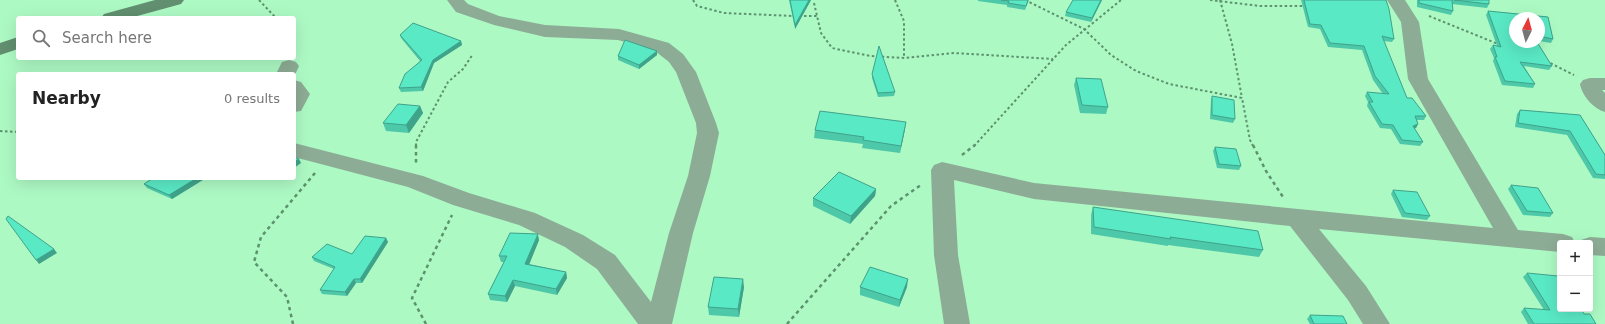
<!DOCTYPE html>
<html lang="en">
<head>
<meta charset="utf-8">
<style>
	body { margin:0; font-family:"DejaVu Sans",sans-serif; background:#f6f6f6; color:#222 }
	.controls { position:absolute; right:12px; bottom:12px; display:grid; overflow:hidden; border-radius:4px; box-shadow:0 4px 16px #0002 }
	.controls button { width:36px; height:36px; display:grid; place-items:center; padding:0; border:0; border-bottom:1px solid #e0e0e0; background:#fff; color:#222; font:20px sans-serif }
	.compass { position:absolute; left:1509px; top:12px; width:36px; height:36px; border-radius:50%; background:#fff; box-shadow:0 4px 16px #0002; rotate:6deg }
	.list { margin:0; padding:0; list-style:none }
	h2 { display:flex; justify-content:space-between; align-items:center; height:52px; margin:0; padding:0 16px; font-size:17px }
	h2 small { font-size:13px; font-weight:400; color:#767676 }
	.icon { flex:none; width:22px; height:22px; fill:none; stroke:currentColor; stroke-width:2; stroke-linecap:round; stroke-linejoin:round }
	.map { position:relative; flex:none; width:1605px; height:324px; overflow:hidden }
	.search { position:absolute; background:#fff; box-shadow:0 4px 16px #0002; left:16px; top:16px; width:280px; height:44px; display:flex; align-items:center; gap:10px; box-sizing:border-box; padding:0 14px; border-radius:4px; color:#767676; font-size:15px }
	.panel { position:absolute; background:#fff; box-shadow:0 4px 16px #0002; left:16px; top:72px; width:280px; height:108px; border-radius:4px }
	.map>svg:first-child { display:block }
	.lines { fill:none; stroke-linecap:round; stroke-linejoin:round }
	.path-far1 { stroke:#5c926e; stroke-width:2; stroke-dasharray:2.5 2.5; stroke-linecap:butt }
	.path { stroke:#5c926e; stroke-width:2.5; stroke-dasharray:3.5 3.5; stroke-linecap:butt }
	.street { fill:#8dac95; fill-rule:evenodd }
	.secondary { fill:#618f6f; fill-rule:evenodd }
	.wall { fill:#4dc8a9 }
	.shaded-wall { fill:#3fa38a }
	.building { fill:#5ae9c5; stroke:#3fa38a }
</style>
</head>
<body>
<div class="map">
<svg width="1605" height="324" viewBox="0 0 1605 324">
	<rect width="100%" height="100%" fill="#adf9c4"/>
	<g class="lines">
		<!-- path-far1 -->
		<g class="path-far1">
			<polyline points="259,0 276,18"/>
			<polyline points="693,0 697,6 724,13 794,16"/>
			<polyline points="895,0 904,21 904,58"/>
			<polyline points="1025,0 1084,29 1111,55 1136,71 1169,84 1242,98 1250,140 1253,146"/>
			<polyline points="1210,0 1260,6 1305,6"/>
			<polyline points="1220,0 1232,44 1242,98"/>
			<polyline points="814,3 821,33 832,48 870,56 904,58 954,53 1053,59"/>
			<polyline points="799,16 817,16"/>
			<polyline points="1429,16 1498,44"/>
			<polyline points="1546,61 1574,75"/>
			<polyline points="0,131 18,132"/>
			<polyline points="416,146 416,142 448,82 463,69 473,54"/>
			<polyline points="974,146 1066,45 1121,0"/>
		</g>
		<!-- path -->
		<g class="path">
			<polyline points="416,145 416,164"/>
			<polyline points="1253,145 1266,171 1283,197"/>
			<polyline points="962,155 975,145"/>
			<polyline points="293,324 287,297 254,262 261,237 315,173"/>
			<polyline points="426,324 412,298 452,215"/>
			<polyline points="787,324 891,206 921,185"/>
		</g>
		<!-- street -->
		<g class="street">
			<polygon points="447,0 464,0 468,4 499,16 545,25 619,29 669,43 683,54 696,72 716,123 719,133 710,176 693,233 672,324 638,324 597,269 565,247 519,225 453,205 408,187 294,157 294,143 423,176 469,193 535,213 583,235 615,255 651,302 669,233 688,176 697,133 696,123 676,72 669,62 655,51 618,40 545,37 494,25 456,12"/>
			<polygon points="1387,0 1405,0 1419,22 1428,79 1518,230 1563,234 1572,237 1575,243 1560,243 1560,252 1319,229 1366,286 1390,324 1363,324 1348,300 1290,226 1034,199 954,180 958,255 970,324 944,324 934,255 931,170 934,165 942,162 1034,183 1493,228 1408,79 1401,22"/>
			<polygon points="289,60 296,62 299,66 294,77 294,74 276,74 282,62"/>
			<path d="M 1590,78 L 1605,78 L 1605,90 L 1602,90 L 1605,93 L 1605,112 C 1594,109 1582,96 1580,84 L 1583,80 Z"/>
			<polygon points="294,80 301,82 310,94 301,111 294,112"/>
			<polygon points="1590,237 1605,238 1605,256 1590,255 1590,243 1580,243 1581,240"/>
		</g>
		<!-- secondary -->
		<g class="secondary">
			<polygon points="155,0 184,0 181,4 130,18 101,18 104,14"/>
			<polygon points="18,37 18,49 0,55 0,43"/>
		</g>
	</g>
	<!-- wall -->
	<g class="wall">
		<polygon points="789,0 811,0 795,29"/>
		<polygon points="978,0 1029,0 1025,10 1007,7 1007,5 978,1"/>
		<polygon points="1102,0 1091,22 1065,16 1066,12"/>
		<polygon points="1301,0 1386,0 1394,39 1392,42 1383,41 1407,98 1426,116 1424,120 1417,120 1418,124 1416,128 1414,128 1423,142 1420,146 1400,144 1391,129 1380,128 1367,106 1368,102 1365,96 1367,92 1383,94 1373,80 1362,50 1328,47 1320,29 1308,27"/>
		<polygon points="1417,0 1489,0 1489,4 1487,8 1452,4 1453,11 1451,15 1417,7"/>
		<polygon points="1488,11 1548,17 1553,39 1551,43 1539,41 1539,18 1515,18 1515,42 1537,42 1552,66 1549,70 1524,66 1535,84 1533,88 1502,85 1493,61 1494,58 1490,49 1493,45 1497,46 1486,15"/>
		<polygon points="400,35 461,41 462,45 434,63 423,91 401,92 399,88 420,61 401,38"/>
		<polygon points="657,51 657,55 639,69 618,60 618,56"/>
		<polygon points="872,74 895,92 894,96 878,97 872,78"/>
		<polygon points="1076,78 1108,107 1106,114 1080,113 1074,85"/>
		<polygon points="1212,96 1235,119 1233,123 1210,119 1211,100"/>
		<polygon points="420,106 423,113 409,133 386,131 383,123"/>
		<polygon points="1520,110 1580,115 1605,155 1605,179 1593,178 1567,135 1515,127 1517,114"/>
		<polygon points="905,129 900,153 862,148 863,144 814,138 815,130"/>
		<polygon points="1215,147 1241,166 1239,170 1217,168 1213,151"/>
		<polygon points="153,178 206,178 172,199 147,188 144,184"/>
		<polygon points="1511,185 1553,213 1550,217 1523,215 1508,189"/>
		<polygon points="876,189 875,196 850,224 813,206 813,198"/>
		<polygon points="1393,190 1430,216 1427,220 1402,217 1391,194"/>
		<polygon points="1093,207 1263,250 1259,257 1168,245 1168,246 1091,234 1091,215"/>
		<polygon points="386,238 388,242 362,283 356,283 347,296 322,294 320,290 334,269 314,261 312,257 352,254"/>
		<polygon points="539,240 529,264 566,272 567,278 557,295 515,286 507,302 490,300 488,294 504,262 501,262 499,256"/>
		<polygon points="1527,273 1584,314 1596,324 1528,324 1521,312 1524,308 1544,310 1523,277"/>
		<polygon points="744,287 739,317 709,315 708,307"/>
		<polygon points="860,287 907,287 899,307 860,295"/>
		<polygon points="1310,315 1347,324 1310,324 1307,319"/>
	</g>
	<!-- shaded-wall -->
	<g class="shaded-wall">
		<polygon points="809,0 811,0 795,29 795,25"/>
		<polygon points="1101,0 1102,0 1091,22 1092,18"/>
		<polygon points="461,41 462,45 434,63 423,91 421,87 433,60"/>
		<polygon points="657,51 657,55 639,69 639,65"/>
		<polygon points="420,106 423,113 409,133 406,125"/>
		<polygon points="906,122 905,129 900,153 901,146"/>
		<polygon points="1418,124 1416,128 1411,130 1413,126"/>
		<polygon points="299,159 301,163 294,168 294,162"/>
		<polygon points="197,178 206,178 172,199 169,195"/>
		<polygon points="876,189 875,196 850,224 851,216"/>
		<polygon points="538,234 539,240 527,270 525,264"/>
		<polygon points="386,238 388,242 362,283 360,279"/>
		<polygon points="54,249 57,253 39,264 36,260"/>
		<polygon points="566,272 567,278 557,295 556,289"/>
		<polygon points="354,279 356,283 347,296 345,292"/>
		<polygon points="743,279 744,287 739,317 738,309"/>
		<polygon points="908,279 907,287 899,307 900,300"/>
		<polygon points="513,280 515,286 507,302 505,296"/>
	</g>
	<!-- building -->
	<g class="building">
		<polygon points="790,0 809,0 795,25"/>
		<polygon points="1001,0 1028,0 1026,6 1008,3 1009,1"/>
		<polygon points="1073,0 1101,0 1092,18 1066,12"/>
		<polygon points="1304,0 1386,0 1389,9 1394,39 1382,36 1407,98 1412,98 1426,116 1415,116 1418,124 1413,126 1423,142 1402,140 1393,125 1382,124 1369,102 1373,102 1367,92 1389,94 1375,76 1364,46 1330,43 1321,25 1310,24"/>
		<polygon points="1419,0 1452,0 1453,11 1419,3"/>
		<polygon points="1454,0 1489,0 1489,4"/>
		<polygon points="1488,11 1548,17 1553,39 1539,36 1539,18 1515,18 1515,42 1537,42 1552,66 1520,62 1535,84 1505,81 1495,57 1497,57 1493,45 1501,47"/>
		<polygon points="413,23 461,41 433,60 421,87 399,88 405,74 422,60 400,35"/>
		<polygon points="625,40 657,51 639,65 618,56"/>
		<polygon points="879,46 895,92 878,93 872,74"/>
		<polygon points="1076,78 1101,79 1108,107 1082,105"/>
		<polygon points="1212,96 1234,100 1235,119 1212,115"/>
		<polygon points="398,104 420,106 406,125 383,123"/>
		<polygon points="1520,110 1580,115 1605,155 1605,175 1596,174 1570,131 1518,123"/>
		<polygon points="820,111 906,122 901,146 863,140 864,137 815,130"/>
		<polygon points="1215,147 1236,149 1241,166 1219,164"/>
		<polygon points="294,157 299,159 294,162"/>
		<polygon points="839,172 876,189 851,216 813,198"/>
		<polygon points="153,178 197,178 169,195 144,184"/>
		<polygon points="1511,185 1538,188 1553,213 1527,211"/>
		<polygon points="1393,190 1417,192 1430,216 1405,213"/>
		<polygon points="1093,207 1258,231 1263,250 1170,237 1171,239 1094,227"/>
		<polygon points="8,216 54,249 36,260 6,219"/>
		<polygon points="510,233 538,234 525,264 566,272 556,289 513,280 505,296 488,294 507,256 499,256"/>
		<polygon points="365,236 386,238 360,279 354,279 345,292 320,290 335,267 312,257 327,244 352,254"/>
		<polygon points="870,267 908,279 900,300 860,287"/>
		<polygon points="1527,273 1558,276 1560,278 1560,309 1581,309 1584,314 1590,314 1596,324 1534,324 1524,308 1550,310"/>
		<polygon points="714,277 743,279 738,309 708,307"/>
		<polygon points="1310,315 1343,316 1347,324 1314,324"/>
	</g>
</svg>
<div class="controls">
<button>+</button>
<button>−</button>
</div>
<svg class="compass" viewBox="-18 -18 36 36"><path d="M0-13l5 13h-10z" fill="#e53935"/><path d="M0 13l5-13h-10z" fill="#767676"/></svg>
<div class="search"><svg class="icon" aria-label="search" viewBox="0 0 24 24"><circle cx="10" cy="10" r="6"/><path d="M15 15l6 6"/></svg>Search here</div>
<section class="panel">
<h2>Nearby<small>0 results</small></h2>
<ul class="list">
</ul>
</section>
</div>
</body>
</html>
